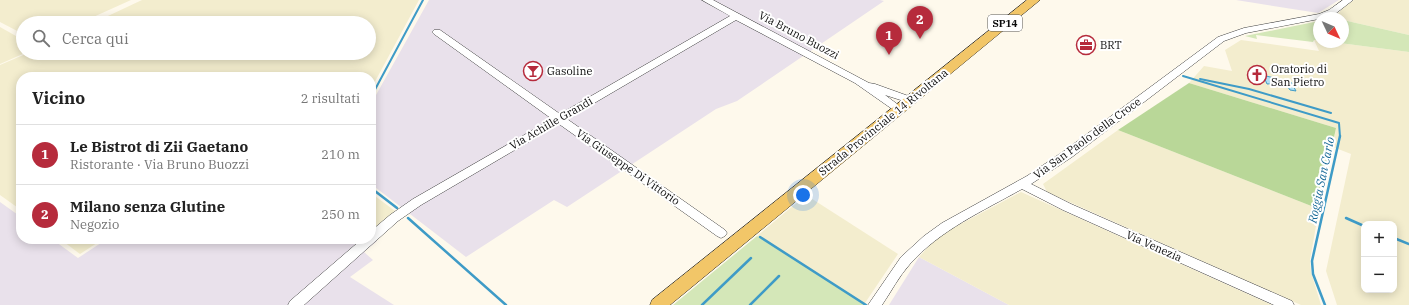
<!DOCTYPE html>
<html lang="it">
<head>
<meta charset="utf-8">
<style>
	body { margin:0; font-family:"IBM Plex Serif",serif; background:#f6f6f6; color:#222 }
	.controls { position:absolute; right:12px; bottom:12px; display:grid; overflow:hidden; border-radius:8px; box-shadow:0 2px 10px #0003 }
	.controls button { width:36px; height:36px; display:grid; place-items:center; padding:0; border:0; border-bottom:1px solid #e0e0e0; background:#fff; color:#222; font:20px sans-serif }
	.compass { position:absolute; left:1313px; top:12px; width:36px; height:36px; border-radius:50%; background:#fff; box-shadow:0 2px 10px #0003; rotate:134deg }
	.you { position:absolute; left:803px; top:195px; width:14px; height:14px; margin:-10px; border:3px solid #fff; border-radius:50%; background:#1a73e8; box-shadow:0 0 0 6px #1a73e833 }
	.badge { display:grid; place-items:center; width:26px; height:26px; border-radius:50%; background:#b62b3c; color:#fff; font-size:13px; font-weight:700 }
	.pin { position:absolute; translate:-50% -33px; filter:drop-shadow(0 1px 2px #0008) }
	.pin::after { content:''; position:absolute; top:21px; width:14px; height:12px; background:inherit; clip-path:polygon(0 0,100% 0,50% 100%) }
	.list { margin:0; padding:0; list-style:none }
	h2 { display:flex; justify-content:space-between; align-items:center; height:52px; margin:0; padding:0 16px; font-size:17px }
	h2 small { font-size:13px; font-weight:400; color:#767676 }
	.list li { display:grid; grid-template-columns:26px 1fr auto; gap:12px; align-items:center; box-sizing:border-box; height:60px; padding:0 16px; border-top:1px solid #e0e0e0 }
	.list b { display:block; font-size:15px; white-space:nowrap }
	.list p { margin:0; font-size:13px; white-space:nowrap; color:#767676 }
	.list em { font-size:13px; font-style:normal; color:#767676 }
	.icon { flex:none; width:22px; height:22px; fill:none; stroke:currentColor; stroke-width:2; stroke-linecap:round; stroke-linejoin:round }
	.map { position:relative; flex:none; width:1409px; height:305px; overflow:hidden }
	.search { position:absolute; background:#fff; box-shadow:0 2px 10px #0003; left:16px; top:16px; width:360px; height:44px; display:flex; align-items:center; gap:10px; box-sizing:border-box; padding:0 14px; border-radius:22px; color:#767676; font-size:15px }
	.panel { position:absolute; background:#fff; box-shadow:0 2px 10px #0003; left:16px; top:72px; width:360px; height:172px; border-radius:16px }
	.map>svg:first-child { display:block }
	.industrial { fill:#e9e1eb }
	.farmland { fill:#f3edce; fill-rule:evenodd }
	.green { fill:#d4e7b8 }
	.forest { fill:#b9d798 }
	.water { fill:#b3e0f3; stroke:#3e9bc7 }
	.lines { fill:none; stroke-linecap:round; stroke-linejoin:round }
	.stream-far1 { stroke:#3e9bc7; stroke-width:2 }
	.stream { stroke:#3e9bc7; stroke-width:2.5 }
	.minor-casing { stroke:#3f3f3f; stroke-width:1 }
	.major-casing { stroke:#1d1d1d; stroke-width:1 }
	.minor { fill:#fff; fill-rule:evenodd }
	.major { fill:#f2c668; fill-rule:evenodd }
	.labels { text-anchor:middle; dominant-baseline:central; stroke-width:4; stroke-linejoin:round; paint-order:stroke }
	.shield { fill:#fff; stroke:#555; stroke-width:1 }
	.shield-label { font-size:10px; font-weight:bold; fill:#0c0c0c }
	.street-label { font-size:11px; fill:#0c0c0c; stroke:#fff }
	.poi-label { font-size:11px; fill:#0c0c0c; stroke:#fff; text-anchor:start }
	.water-label { font-size:12px; font-style:italic; fill:#1b6b98; stroke:#fff }
</style>
</head>
<body>
<div class="map">
<svg width="1409" height="305" viewBox="0 0 1409 305">
	<rect width="100%" height="100%" fill="#fef9ec"/>
	<!-- industrial -->
	<g class="industrial">
		<polygon points="429,0 880,0 884,1 737,101 716,109 567,207 554,200 466,257 371,184 371,104"/>
		<polygon points="1236,0 1339,0 1318,13"/>
		<polygon points="0,202 21,217 21,239 52,239 78,258 107,239 371,238 377,241 364,252 373,260 350,277 394,305 0,305"/>
		<polygon points="919,257 1009,305 889,305"/>
	</g>
	<!-- farmland -->
	<g class="farmland">
		<polygon points="0,0 131,0 80,23 23,23 23,34 0,22"/>
		<polygon points="142,0 419,0 371,89 371,77 21,77 21,210 0,195 0,65 28,53 369,53 369,23 93,23"/>
		<polygon points="1354,0 1409,0 1409,35 1343,20 1343,18 1334,18 1344,7"/>
		<polygon points="0,27 23,40 23,53 25,53 0,64"/>
		<path d="M 1241,40 L 1319,51 L 1314,40 L 1319,40 L 1319,42 L 1332,42 L 1409,52 L 1409,305 L 1337,305 L 1326,271 L 1351,154 L 1333,147 L 1336,128 L 1189,83 L 1204,66 L 1232,71 L 1225,50 ZM 1364,224 L 1394,224 L 1394,290 L 1364,290 Z"/>
		<polygon points="1118,130 1319,209 1310,260 1311,272 1321,305 1301,305 1047,192 1043,184"/>
		<polygon points="1021,192 1272,305 1009,305 919,257 938,236"/>
		<polygon points="371,193 395,211 371,231"/>
		<polygon points="806,195 898,254 865,303 757,236"/>
		<polygon points="60,239 103,239 80,254"/>
	</g>
	<!-- green -->
	<g class="green">
		<polygon points="1343,20 1409,35 1409,52 1332,42 1343,42"/>
		<polygon points="1319,21 1319,40 1314,40 1313,42 1256,35 1257,39 1245,36"/>
		<polygon points="757,236 865,303 864,305 673,305"/>
	</g>
	<!-- forest -->
	<polygon class="forest" points="1189,83 1336,128 1319,209 1118,130"/>
	<!-- water -->
	<polygon class="water" points="1266,76 1291,82 1296,91 1290,90 1285,83 1267,84 1264,77"/>
	<g class="lines">
		<!-- stream-far1 -->
		<g class="stream-far1">
			<polyline points="1183,76 1339,123 1340,137"/>
			<polyline points="1200,79 1249,89 1331,113"/>
			<polyline points="371,97 423,0"/>
		</g>
		<!-- stream -->
		<g class="stream">
			<polyline points="371,188 397,208"/>
			<polyline points="408,218 506,305"/>
			<polyline points="1346,218 1364,226"/>
			<polyline points="760,237 866,305"/>
			<polyline points="1394,238 1409,244"/>
			<polyline points="702,305 751,258"/>
			<polyline points="750,305 779,276"/>
			<polyline points="1325,305 1313,274 1312,261 1340,136"/>
		</g>
		<!-- minor casing -->
		<g class="minor-casing">
			<g id="minor">
				<polygon points="702,0 713,0 869,83 875,84 914,98 915,100 910,103 885,95 904,109 899,112 895,111 855,83 736,20 567,119 725,230 727,233 725,236 721,238 717,236 559,124 421,205 398,221 304,305 288,305 290,301 362,239 371,239 371,231 390,215 413,199 552,119 434,34 432,32 434,30 440,30 560,114 730,16"/>
				<path d="M 1343,0 L 1353,0 L 1335,14 L 1324,18 L 1246,33 L 1224,41 L 1072,157 L 1031,184 L 1071,204 L 1292,301 L 1294,305 L 1274,305 L 1063,210 L 1022,189 C 983,211 940,230 910,264 C 899,276 891,292 882,305 L 868,305 L 901,257 L 924,236 L 942,223 L 1027,176 L 1064,151 L 1218,37 L 1244,28 L 1319,14 L 1329,10 Z"/>
			</g>
		</g>
		<!-- major casing -->
		<g class="major-casing">
			<polygon id="major" points="1027,0 1040,0 670,305 650,305 652,300"/>
		</g>
		<!-- minor -->
		<use href="#minor" class="minor"/>
		<!-- major -->
		<use href="#major" class="major"/>
	</g>
	<!-- icons -->
	<defs>
		<g id="office-ring" transform="scale(1)"><circle r="9.5" fill="#fff" stroke="#b62b3c" stroke-width="1.5"/><path d="M-6-3h4V-5.5h4V-3h4V5H-6ZM-1-4.5V-3h2v-1.5ZM-6 0V1H6V0Z" fill="#b62b3c"/></g>
		<g id="bar-ring" transform="scale(1)"><circle r="9.5" fill="#fff" stroke="#b62b3c" stroke-width="1.5"/><path d="M-6-5H6L.8 .8V4.5H3.5V6h-7V4.5H-.8V.8Z" fill="#b62b3c"/></g>
		<g id="church-ring" transform="scale(1)"><circle r="9.5" fill="#fff" stroke="#b62b3c" stroke-width="1.5"/><path d="M-1.2-6h2.4v3.5h3.3v2.4h-3.3V6h-2.4V-.1h-3.3v-2.4h3.3Z" fill="#b62b3c"/></g>
	</defs>
	<g fill-rule="evenodd">
		<use href="#office-ring" x="1086" y="45"/>
		<use href="#bar-ring" x="533" y="71"/>
		<use href="#church-ring" x="1257" y="75"/>
	</g>
	<g class="labels">
		<!-- shield labels -->
		<rect class="shield" x="988" y="15" width="34" height="16" rx="3"/>
		<g class="shield-label">
			<text x="1005" y="23">SP14</text>
		</g>
		<!-- street labels -->
		<g class="street-label">
			<text transform="translate(799 35) rotate(28)">Via Bruno Buozzi</text>
			<text transform="translate(883 122) rotate(-39)">Strada Provinciale 14 Rivoltana</text>
			<text transform="translate(551 123) rotate(-30)">Via Achille Grandi</text>
			<text transform="translate(1087 138) rotate(-36)">Via San Paolo della Croce</text>
			<text transform="translate(628 167) rotate(35)">Via Giuseppe Di Vittorio</text>
			<text transform="translate(1154 246) rotate(24)">Via Venezia</text>
		</g>
		<!-- poi labels -->
		<g class="poi-label">
			<text x="1100" y="45">BRT</text>
			<text x="1271" y="69">Oratorio di<tspan x="1271" dy="13">San Pietro</tspan></text>
			<text x="547" y="71">Gasoline</text>
		</g>
		<!-- water labels -->
		<g class="water-label">
			<text transform="translate(1321 180) rotate(-78)">Roggia San Carlo</text>
		</g>
	</g>
</svg>
<div class="controls">
<button>+</button>
<button>−</button>
</div>
<svg class="compass" viewBox="-18 -18 36 36"><path d="M0-13l5 13h-10z" fill="#e53935"/><path d="M0 13l5-13h-10z" fill="#767676"/></svg>
<div class="you"></div>
<div class="pin badge" style="left:889px;top:55px">1</div>
<div class="pin badge" style="left:920px;top:39px">2</div>
<div class="search"><svg class="icon" aria-label="search" viewBox="0 0 24 24"><circle cx="10" cy="10" r="6"/><path d="M15 15l6 6"/></svg>Cerca qui</div>
<section class="panel">
<h2>Vicino<small>2 risultati</small></h2>
<ul class="list">
<li><span class="badge">1</span><div><b>Le Bistrot di Zii Gaetano</b><p>Ristorante · Via Bruno Buozzi</p></div><em>210 m</em></li>
<li><span class="badge">2</span><div><b>Milano senza Glutine</b><p>Negozio</p></div><em>250 m</em></li>
</ul>
</section>
</div>
</body>
</html>
